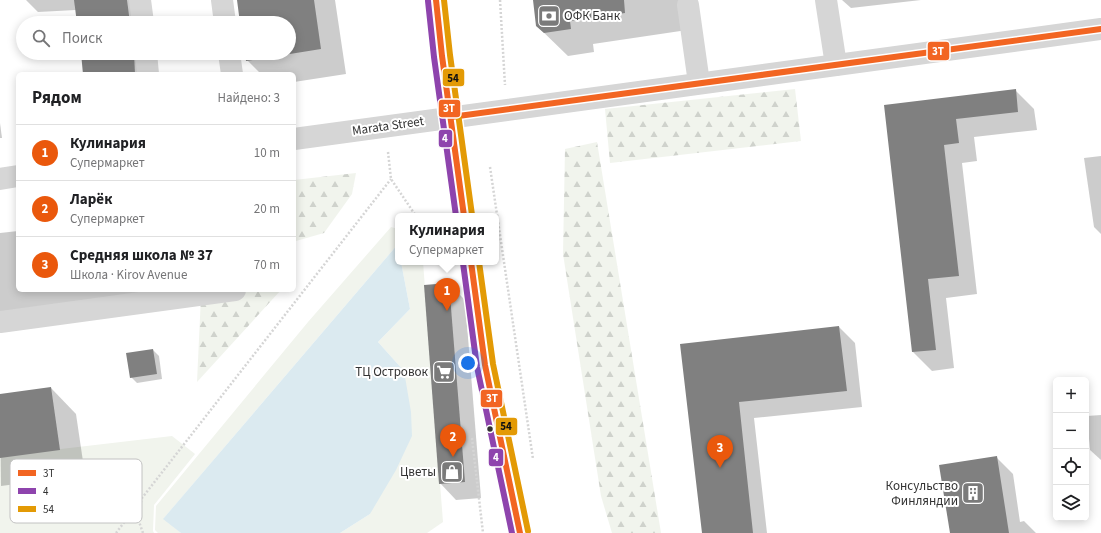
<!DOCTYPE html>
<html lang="ru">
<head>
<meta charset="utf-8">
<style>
	body { margin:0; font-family:"Source Sans 3",sans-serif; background:#f6f6f6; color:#202124 }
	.controls { position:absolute; right:12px; bottom:12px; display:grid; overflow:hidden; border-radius:6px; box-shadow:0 2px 10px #0003 }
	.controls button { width:36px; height:36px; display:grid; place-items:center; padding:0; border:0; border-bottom:1px solid #e0e0e0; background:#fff; color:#202124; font:20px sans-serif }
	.you { position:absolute; left:468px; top:363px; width:14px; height:14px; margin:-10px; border:3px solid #fff; border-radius:50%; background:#1a73e8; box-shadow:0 0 0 6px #1a73e833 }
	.badge { display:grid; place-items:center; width:26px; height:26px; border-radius:50%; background:#ea580c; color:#fff; font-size:13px; font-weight:700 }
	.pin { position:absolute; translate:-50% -33px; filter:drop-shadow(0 1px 2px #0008) }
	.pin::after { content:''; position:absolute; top:21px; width:14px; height:12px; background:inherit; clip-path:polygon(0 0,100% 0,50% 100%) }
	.popup { position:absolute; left:395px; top:213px; width:104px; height:52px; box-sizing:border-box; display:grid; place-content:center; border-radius:6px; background:#fff; filter:drop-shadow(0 1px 3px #0005); font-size:13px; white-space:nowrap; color:#757577 }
	.popup b { font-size:15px; color:#202124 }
	.popup::after { content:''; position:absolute; left:50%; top:100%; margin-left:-8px; border:8px solid transparent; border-top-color:#fff }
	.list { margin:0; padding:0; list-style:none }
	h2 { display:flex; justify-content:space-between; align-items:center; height:52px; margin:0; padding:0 16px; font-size:17px }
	h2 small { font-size:13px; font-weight:400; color:#757577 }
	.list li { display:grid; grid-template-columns:26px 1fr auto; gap:12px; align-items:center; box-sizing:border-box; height:56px; padding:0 16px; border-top:1px solid #e0e0e0 }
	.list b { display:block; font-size:15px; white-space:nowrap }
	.list p { margin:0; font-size:13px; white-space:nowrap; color:#757577 }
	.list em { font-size:13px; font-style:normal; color:#757577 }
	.icon { flex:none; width:22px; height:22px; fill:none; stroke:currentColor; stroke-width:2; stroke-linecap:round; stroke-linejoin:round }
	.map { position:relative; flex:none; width:1101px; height:533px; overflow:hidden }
	.search { position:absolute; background:#fff; box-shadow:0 2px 10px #0003; left:16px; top:16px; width:280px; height:44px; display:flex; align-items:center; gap:10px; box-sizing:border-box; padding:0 14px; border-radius:22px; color:#757577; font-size:15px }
	.panel { position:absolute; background:#fff; box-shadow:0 2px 10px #0003; left:16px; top:72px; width:280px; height:220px; border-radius:6px }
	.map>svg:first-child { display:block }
	.green { fill:#f1f4ed }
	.forest { fill:url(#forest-firs) }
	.water { fill:#dbeaf0 }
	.shadow { fill:#0003 }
	.building { fill:#808080 }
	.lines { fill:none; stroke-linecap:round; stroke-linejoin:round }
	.path { stroke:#d5d5d5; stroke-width:2.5; stroke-dasharray:2 2; stroke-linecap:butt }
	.minor { stroke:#d6d6d6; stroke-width:22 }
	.major { stroke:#c9c9c9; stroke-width:22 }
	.bus-1-casing { stroke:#fff; stroke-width:9 }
	.bus-2-casing { stroke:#fff; stroke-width:9 }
	.bus-3-casing { stroke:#fff; stroke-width:9 }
	.bus-1 { stroke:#f26522; stroke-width:6 }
	.bus-2 { stroke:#8e44ad; stroke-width:6 }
	.bus-3 { stroke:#e39a05; stroke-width:6 }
	.bus-dot { fill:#323232; stroke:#fff; stroke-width:1.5 }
	.labels { text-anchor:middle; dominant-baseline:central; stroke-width:4; stroke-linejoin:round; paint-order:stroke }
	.poi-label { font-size:13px; fill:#323232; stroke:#fff; text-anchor:end }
	.street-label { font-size:13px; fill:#323232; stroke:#fff }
	.key { fill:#fff; stroke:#c2c2c2; stroke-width:1 }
	.key-label { font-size:11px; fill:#323232 }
	.line-badge { stroke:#fff; stroke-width:1.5 }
	.badge-label { font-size:11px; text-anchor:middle; font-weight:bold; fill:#fff }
	.pale-badge-label { font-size:11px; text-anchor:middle; font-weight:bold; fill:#111 }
</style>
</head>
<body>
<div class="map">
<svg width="1101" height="533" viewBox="0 0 1101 533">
	<defs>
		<pattern id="forest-firs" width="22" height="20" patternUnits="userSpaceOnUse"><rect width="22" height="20" fill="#f1f4ed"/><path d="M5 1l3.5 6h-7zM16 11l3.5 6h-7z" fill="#cfd2cc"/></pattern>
	</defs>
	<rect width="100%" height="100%" fill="#fff"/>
	<!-- green -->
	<g class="green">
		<polygon points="391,227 398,229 398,244 164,518 181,533 158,533 155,530 156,506 308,322"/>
		<polygon points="401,262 423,262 443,522 427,533 340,533 370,514 404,371 378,342 410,309"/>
		<polygon points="172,436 195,454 154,505 153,531 154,533 0,533 0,457 1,456"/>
	</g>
	<!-- forest -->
	<g class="forest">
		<polygon points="795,89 801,141 610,163 605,109"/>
		<polygon points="597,142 661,533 612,533 601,496 563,254 565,149"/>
		<polygon points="356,173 352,194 324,233 296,241 294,239 294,180"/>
		<polygon points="248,290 281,290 197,382 201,296"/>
	</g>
	<!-- water -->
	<polygon class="water" points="398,244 398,262 401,262 410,309 378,342 404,371 411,412 412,436 396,470 370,514 340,533 181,533 163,519"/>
	<!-- shadow -->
	<g class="shadow">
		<polygon points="26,0 146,0 149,23 78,23 76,10 38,12"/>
		<polygon points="238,0 335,0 346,74 294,82 294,74 261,74 247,60 246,53 289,53 289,23 241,23"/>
		<polygon points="534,0 690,0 694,29 593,44 594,52 568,56 537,26"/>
		<polygon points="842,0 921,0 851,8"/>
		<polygon points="82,53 152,53 155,74 84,74"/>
		<polygon points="1015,90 1034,109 1037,130 974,137 977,161 962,163 977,294 946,298 954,368 932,371 913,352 885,106"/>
		<polygon points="0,123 2,138 0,138"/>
		<polygon points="1101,156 1101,234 1094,227 1084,158"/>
		<polygon points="18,231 18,290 232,290 0,316 0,233"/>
		<polygon points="449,284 465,300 481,498 456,500 440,483"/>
		<polygon points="839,327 855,343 862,407 754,418 767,533 703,533 681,345"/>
		<polygon points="153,350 159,356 162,379 137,383 131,377"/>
		<polygon points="51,388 76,414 85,475 1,486 0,395"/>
		<polygon points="1101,415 1101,460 1090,450 1087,416"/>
		<polygon points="997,458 1013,474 1020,522 1024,521 1036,533 951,533"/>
	</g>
	<!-- building -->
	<g class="building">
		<polygon points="74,0 127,0 130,23 77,23"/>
		<polygon points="237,0 314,0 321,49 246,61 245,53 289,53 289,23 240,23"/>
		<polygon points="533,0 624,0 625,13 570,21 571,29 544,33 536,26"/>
		<polygon points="81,53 134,53 135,74 83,74"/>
		<polygon points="1016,89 1018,112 956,119 959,143 944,145 959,276 928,279 936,350 912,352 884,105"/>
		<polygon points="449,283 465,482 439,484 424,285"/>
		<polygon points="839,326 847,391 739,402 753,533 702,533 680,344"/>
		<polygon points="153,349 157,374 130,378 126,353"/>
		<polygon points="51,387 60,450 0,458 0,394"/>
		<polygon points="997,456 1009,533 950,533 939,465"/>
	</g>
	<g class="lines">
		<!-- path -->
		<g class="path">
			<polyline points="500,0 505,85"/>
			<polyline points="388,152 391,179 416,216"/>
			<polyline points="490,167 533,459"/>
			<polyline points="472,438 483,533"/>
			<polyline points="116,533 141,500"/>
			<polyline points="143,533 137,516 142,498 391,179"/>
		</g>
		<!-- minor -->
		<g class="minor">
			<polyline points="140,0 143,23"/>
			<polyline points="222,0 225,23"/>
			<polyline points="826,0 836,65"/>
			<polyline points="688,5 699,83"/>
			<polyline points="146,53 148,74"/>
			<polyline points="229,53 232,74"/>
			<polyline points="294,139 1101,29"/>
			<polyline points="0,179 18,176"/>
			<polyline points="0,322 235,290"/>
		</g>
		<!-- major -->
		<g class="major">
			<polyline points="436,0 442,56 464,216"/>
			<polyline points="471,262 485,365 520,533"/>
		</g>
		<!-- bus-1 casing -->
		<g class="bus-1-casing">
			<g id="bus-1">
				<polyline points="436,0 442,56 464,216"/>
				<polyline points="451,117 1101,29"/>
				<polyline points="471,262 485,365 520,533"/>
			</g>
		</g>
		<!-- bus-2 casing -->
		<g class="bus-2-casing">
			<g id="bus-2">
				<polyline points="428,1 434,57 456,216"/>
				<polyline points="463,263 477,367 512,533"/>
			</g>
		</g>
		<!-- bus-3 casing -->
		<g class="bus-3-casing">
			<g id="bus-3">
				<polyline points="444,0 450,55 472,215"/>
				<polyline points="479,262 493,364 528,531"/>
			</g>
		</g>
		<!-- bus-1 -->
		<use href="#bus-1" class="bus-1"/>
		<!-- bus-2 -->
		<use href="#bus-2" class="bus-2"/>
		<!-- bus-3 -->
		<use href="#bus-3" class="bus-3"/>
	</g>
	<!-- icons -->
	<defs>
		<g id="bank-square" transform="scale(1.15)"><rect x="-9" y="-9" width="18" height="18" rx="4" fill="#7a7a7a" stroke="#fff"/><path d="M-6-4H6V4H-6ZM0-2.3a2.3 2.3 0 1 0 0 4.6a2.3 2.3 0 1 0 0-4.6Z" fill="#fff"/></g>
		<g id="supermarket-square" transform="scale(1.15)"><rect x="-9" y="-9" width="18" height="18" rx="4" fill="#7a7a7a" stroke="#fff"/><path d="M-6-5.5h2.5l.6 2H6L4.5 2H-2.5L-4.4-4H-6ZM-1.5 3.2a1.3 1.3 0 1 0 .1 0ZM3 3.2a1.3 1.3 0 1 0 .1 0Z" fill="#fff"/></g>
		<g id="shop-square" transform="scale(1.15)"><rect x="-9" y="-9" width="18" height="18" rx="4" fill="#7a7a7a" stroke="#fff"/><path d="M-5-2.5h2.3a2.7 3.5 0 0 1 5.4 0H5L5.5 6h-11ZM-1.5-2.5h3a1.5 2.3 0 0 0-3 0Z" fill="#fff"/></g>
		<g id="building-square" transform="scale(1.15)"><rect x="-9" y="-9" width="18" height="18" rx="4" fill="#7a7a7a" stroke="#fff"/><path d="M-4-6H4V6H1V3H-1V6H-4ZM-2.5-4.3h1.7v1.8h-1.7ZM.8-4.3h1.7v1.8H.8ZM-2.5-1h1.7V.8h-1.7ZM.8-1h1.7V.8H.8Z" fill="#fff"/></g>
	</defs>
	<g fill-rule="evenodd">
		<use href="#bank-square" x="549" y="16"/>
		<use href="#supermarket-square" x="444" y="372"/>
		<use href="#shop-square" x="452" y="472"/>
		<use href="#building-square" x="973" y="493"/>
	</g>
	<!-- markers -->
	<circle class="bus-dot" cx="490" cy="429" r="3.5"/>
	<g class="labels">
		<!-- poi labels -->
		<g class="poi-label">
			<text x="564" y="16" text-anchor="start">ОФК Банк</text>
			<text x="428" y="372">ТЦ Островок</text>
			<text x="436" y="472">Цветы</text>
			<text x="958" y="486">Консульство<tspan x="958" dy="15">Финляндии</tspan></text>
		</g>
		<!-- street labels -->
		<g class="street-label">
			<text transform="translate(388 126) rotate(-8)">Marata Street</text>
		</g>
	</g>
	<!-- legend -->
	<rect x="10" y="459" width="132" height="64" rx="6" class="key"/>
	<rect x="18" y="470" width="18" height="6" fill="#f26522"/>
	<rect x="18" y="488" width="18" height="6" fill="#8e44ad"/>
	<rect x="18" y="506" width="18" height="6" fill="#e39a05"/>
	<g class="key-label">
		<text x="43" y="477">3Т</text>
		<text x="43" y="495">4</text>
		<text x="43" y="513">54</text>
	</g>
	<g class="line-badge">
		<rect x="927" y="41" width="23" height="20" rx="4" fill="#f26522"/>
		<rect x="442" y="68" width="23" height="19" rx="4" fill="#e39a05"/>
		<rect x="438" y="99" width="23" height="19" rx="4" fill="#f26522"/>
		<rect x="438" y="129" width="15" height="19" rx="4" fill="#8e44ad"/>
		<rect x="480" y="389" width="23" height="19" rx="4" fill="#f26522"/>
		<rect x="495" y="417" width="23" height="19" rx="4" fill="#e39a05"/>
		<rect x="488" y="448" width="16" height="19" rx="4" fill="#8e44ad"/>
	</g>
	<g class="badge-label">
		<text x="938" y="55">3Т</text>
		<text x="449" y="112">3Т</text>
		<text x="445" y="142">4</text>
		<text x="492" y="402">3Т</text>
		<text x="496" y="461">4</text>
	</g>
	<g class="pale-badge-label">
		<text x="453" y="82">54</text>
		<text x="506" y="430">54</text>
	</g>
</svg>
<div class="controls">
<button>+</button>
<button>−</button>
<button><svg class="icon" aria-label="locate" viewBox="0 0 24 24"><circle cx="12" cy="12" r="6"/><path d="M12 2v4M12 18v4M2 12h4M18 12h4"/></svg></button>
<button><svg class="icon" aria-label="layers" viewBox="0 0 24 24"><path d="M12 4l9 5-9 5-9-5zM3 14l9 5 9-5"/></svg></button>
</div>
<div class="you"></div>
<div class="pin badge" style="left:447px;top:311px">1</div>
<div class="popup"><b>Кулинария</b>Супермаркет</div>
<div class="pin badge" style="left:453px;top:457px">2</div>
<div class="pin badge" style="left:720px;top:468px">3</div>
<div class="search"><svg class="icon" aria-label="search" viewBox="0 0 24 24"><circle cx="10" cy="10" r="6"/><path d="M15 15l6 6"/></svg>Поиск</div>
<section class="panel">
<h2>Рядом<small>Найдено: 3</small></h2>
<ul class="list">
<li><span class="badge">1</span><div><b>Кулинария</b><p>Супермаркет</p></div><em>10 m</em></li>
<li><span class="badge">2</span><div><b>Ларёк</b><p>Супермаркет</p></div><em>20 m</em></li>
<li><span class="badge">3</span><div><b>Средняя школа № 37</b><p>Школа · Kirov Avenue</p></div><em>70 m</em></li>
</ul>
</section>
</div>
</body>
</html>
